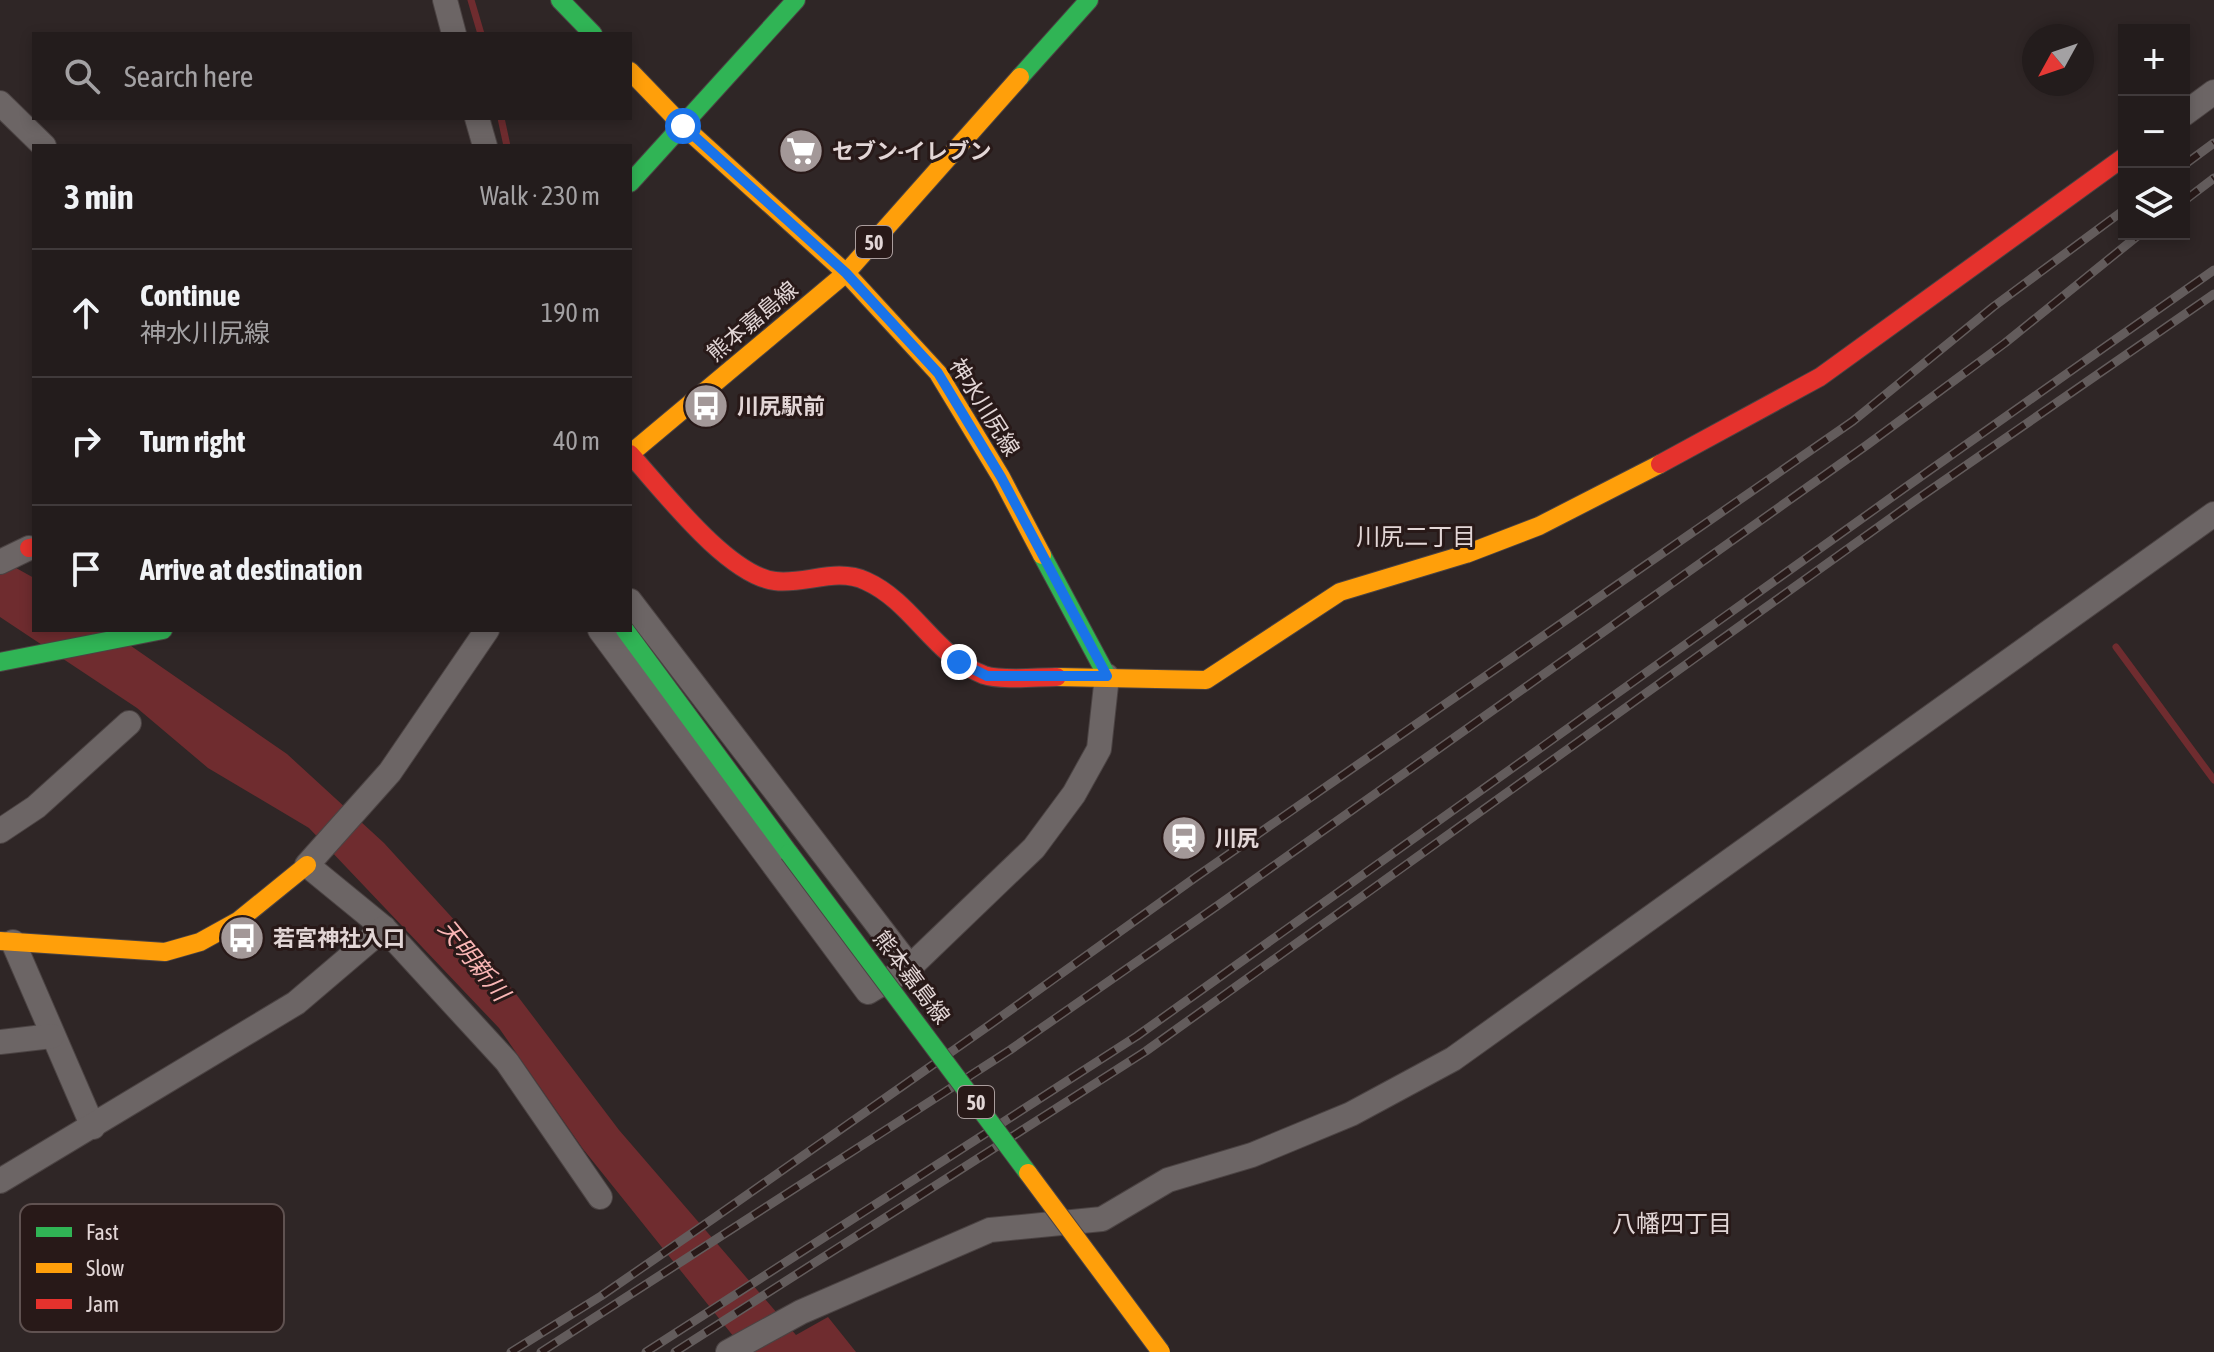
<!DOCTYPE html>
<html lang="en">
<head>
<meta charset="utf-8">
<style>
	body { margin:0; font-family:"Asap Condensed","Noto Sans JP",sans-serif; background:#2b2525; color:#f1f3f6 }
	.controls { position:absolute; right:24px; top:24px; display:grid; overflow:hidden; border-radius:0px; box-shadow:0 4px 12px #0003 }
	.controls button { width:72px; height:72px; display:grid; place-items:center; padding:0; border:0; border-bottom:2px solid #403a3b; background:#231c1c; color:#f1f3f6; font:40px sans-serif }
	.compass { position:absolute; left:2022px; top:24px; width:72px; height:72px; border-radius:50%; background:#231c1c; box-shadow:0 4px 12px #0003; rotate:230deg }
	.stop { position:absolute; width:24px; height:24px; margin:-18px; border:6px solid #1a73e8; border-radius:50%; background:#fff }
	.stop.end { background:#1a73e8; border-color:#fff; box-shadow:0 2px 8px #0008 }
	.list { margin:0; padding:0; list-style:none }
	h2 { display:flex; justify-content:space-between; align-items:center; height:104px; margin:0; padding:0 32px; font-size:34px }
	h2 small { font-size:26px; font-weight:400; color:#a3a1a3 }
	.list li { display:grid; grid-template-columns:52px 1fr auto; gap:24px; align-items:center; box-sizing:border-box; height:128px; padding:0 32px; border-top:2px solid #403a3b }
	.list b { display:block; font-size:30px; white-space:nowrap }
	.list p { margin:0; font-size:26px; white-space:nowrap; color:#a3a1a3 }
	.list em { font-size:26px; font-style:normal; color:#a3a1a3 }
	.icon { flex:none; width:44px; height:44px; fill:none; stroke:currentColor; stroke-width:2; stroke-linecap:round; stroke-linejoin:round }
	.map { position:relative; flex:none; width:2214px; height:1352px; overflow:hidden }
	.search { position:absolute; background:#231c1c; box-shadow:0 4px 12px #0003; left:32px; top:32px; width:600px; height:88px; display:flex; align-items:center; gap:20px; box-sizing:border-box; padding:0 28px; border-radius:0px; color:#a3a1a3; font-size:30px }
	.panel { position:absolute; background:#231c1c; box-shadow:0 4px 12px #0003; left:32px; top:144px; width:600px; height:488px; border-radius:0px }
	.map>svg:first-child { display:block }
	.water { fill:#6f2c2f }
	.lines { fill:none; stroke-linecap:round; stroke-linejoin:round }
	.stream { stroke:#6f2c2f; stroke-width:7 }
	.street-casing { stroke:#4b4343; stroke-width:26 }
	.fast-casing { stroke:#4b4343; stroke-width:20 }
	.slow-casing { stroke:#4b4343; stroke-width:20 }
	.jam-casing { stroke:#4b4343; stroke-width:20 }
	.street { stroke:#6c6565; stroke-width:24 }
	.fast { stroke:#30b455; stroke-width:18 }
	.slow { stroke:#ff9f0a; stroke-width:18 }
	.jam { stroke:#e5322d; stroke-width:18 }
	.rail-casing { stroke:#635c5c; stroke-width:9 }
	.rail { stroke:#281918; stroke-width:6; stroke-dasharray:18; stroke-linecap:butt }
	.fast-bridge-casing { stroke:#4b4343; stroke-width:20; stroke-linecap:butt }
	.slow-bridge-casing { stroke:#4b4343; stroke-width:20; stroke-linecap:butt }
	.fast-bridge { stroke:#30b455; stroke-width:18 }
	.slow-bridge { stroke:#ff9f0a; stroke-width:18 }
	.route { stroke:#1a73e8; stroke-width:10 }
	.labels { text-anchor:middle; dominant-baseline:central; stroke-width:6; stroke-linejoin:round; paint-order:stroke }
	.shield { fill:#281918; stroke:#aa9d9d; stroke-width:2 }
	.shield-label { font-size:20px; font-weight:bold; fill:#e2d6d6 }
	.poi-label { font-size:22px; font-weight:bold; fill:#e2d6d6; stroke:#281918; text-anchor:start }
	.street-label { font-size:22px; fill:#e2d6d6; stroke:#281918 }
	.neighbourhood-label { font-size:24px; fill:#e2d6d6; stroke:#281918 }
	.water-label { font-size:24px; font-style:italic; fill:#fab6b5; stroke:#281918 }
	.key { fill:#281918; stroke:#605251; stroke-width:2 }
	.key-label { font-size:22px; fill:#e2d6d6 }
</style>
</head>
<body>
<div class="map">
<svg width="2214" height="1352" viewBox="0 0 2214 1352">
	<rect width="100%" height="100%" fill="#2f2626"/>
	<!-- water -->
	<polygon class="water" points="0,559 34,578 34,630 108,630 287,754 384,843 488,957 619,1130 796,1335 828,1317 856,1352 746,1352 583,1149 499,1028 309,828 208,768 137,708 0,617"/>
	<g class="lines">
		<!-- stream -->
		<g class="stream">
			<polyline points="471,0 481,34"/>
			<polyline points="501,118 507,146"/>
			<polyline points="2116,647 2214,780"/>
		</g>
		<!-- street casing -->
		<g class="street-casing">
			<g id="street">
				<polyline points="445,0 454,34"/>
				<polyline points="0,103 44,146"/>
				<polyline points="2184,114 2214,92"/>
				<polyline points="477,118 485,146"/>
				<polyline points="0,562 29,548"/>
				<polyline points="630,601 910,967"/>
				<polyline points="487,630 390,772 307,865 384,928 507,1062 600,1197"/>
				<polyline points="600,630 868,992 910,967 1034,848 1074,794 1099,749 1107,676"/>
				<polyline points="0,831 36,807 129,723"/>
				<polyline points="13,942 93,1127"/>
				<polyline points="0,1042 52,1036"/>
				<polyline points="0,1181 296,1003 384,928"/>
				<polyline points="728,1352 801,1312 990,1230 1102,1219 1168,1180 1252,1155 1351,1114 1453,1059 2214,514"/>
			</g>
		</g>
		<!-- fast casing -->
		<g class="fast-casing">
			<g id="fast">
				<polyline points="560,0 593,34"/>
				<polyline points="1020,77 1089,0"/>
				<polyline points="630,183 796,0"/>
				<polyline points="1042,555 1107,676"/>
				<polyline points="625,630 789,853"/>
				<polyline points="0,662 163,630"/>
			</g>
		</g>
		<!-- slow casing -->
		<g class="slow-casing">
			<g id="slow">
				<polyline points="630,71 683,126 846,273 938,373 1001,477 1042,555"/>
				<polyline points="630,454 846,273 1020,77"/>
				<polyline points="1057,677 1206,680 1340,592 1466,554 1539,526 1660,464"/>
				<polyline points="0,941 165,952 200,942 238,921 307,865"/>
			</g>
		</g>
		<!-- jam casing -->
		<g class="jam-casing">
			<g id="jam">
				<path d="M 630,454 C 662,489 727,575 775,581 C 805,585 836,567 866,581 C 913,602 935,657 984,675 C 1002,681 1037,677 1057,677"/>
				<polyline points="1660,464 1820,377 2124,157"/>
				<polyline points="29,548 34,547"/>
			</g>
		</g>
		<!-- street -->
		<use href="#street" class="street"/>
		<!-- fast -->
		<use href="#fast" class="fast"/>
		<!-- slow -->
		<use href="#slow" class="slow"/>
		<!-- jam -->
		<use href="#jam" class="jam"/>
		<!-- rail casing -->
		<g class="rail-casing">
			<g id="rail">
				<polyline points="2184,165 2214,143"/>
				<polyline points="2184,201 2214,178"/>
				<polyline points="511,1352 601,1296 714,1218 991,1024 1196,877 1853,421 1993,307 2124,210"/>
				<polyline points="541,1352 1010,1050 1217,906 1867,445 2005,343 2140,234"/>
				<polyline points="646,1352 1137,1036 1906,487 2214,270"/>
				<polyline points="675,1352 1146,1051 1916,500 2214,294"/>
			</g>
		</g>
		<!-- rail -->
		<use href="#rail" class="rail"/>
		<!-- fast-bridge casing -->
		<g class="fast-bridge-casing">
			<polyline id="fast-bridge" points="789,853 1028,1173"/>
		</g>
		<!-- slow-bridge casing -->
		<g class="slow-bridge-casing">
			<polyline id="slow-bridge" points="1028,1173 1161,1352"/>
		</g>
		<!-- fast-bridge -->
		<use href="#fast-bridge" class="fast-bridge"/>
		<!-- slow-bridge -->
		<use href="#slow-bridge" class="slow-bridge"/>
	</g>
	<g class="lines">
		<!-- route -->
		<polyline class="route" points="683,126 846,273 938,373 1001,477 1107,676 987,676 959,662"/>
	</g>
	<!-- icons -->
	<defs>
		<g id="supermarket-disc" transform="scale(2.3)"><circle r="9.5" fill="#a39898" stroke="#281918"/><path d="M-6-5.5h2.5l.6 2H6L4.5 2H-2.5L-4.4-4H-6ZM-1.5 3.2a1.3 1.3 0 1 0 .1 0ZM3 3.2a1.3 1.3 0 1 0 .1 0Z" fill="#fff"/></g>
		<g id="bus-disc" transform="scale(2.3)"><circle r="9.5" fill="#a39898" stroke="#281918"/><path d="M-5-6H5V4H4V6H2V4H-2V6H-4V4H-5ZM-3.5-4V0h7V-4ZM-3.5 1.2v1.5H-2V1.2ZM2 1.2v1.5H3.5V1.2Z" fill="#fff"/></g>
		<g id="station-disc" transform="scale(2.3)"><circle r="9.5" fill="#a39898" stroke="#281918"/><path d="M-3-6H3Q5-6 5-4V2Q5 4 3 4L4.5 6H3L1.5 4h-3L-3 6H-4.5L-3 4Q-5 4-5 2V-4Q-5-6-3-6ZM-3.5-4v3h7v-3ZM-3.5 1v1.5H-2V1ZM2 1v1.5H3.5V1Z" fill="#fff"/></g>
	</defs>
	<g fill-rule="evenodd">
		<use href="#supermarket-disc" x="801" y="151"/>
		<use href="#bus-disc" x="706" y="406"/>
		<use href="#station-disc" x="1184" y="838"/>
		<use href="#bus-disc" x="242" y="938"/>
	</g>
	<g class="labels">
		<!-- shield labels -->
		<g class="shield">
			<rect x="856" y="226" width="36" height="32" rx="6"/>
			<rect x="958" y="1086" width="36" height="32" rx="6"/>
		</g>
		<g class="shield-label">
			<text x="874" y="242">50</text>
			<text x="976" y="1102">50</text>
		</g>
		<!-- poi labels -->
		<g class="poi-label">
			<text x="832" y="151">セブン-イレブン</text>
			<text x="737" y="406">川尻駅前</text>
			<text x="1215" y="838">川尻</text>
			<text x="273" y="938">若宮神社入口</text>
		</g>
		<!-- street labels -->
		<g class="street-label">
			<text transform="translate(752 321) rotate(-40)">熊本嘉島線</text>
			<text transform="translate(985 407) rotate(58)">神水川尻線</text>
			<text transform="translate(912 977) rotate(53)">熊本嘉島線</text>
		</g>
		<!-- neighbourhood labels -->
		<g class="neighbourhood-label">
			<text x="1416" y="536">川尻二丁目</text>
			<text x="1672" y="1223">八幡四丁目</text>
		</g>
		<!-- water labels -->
		<g class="water-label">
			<text transform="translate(474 960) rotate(51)">天明新川</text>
		</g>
	</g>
	<!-- legend -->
	<rect x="20" y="1204" width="264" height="128" rx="12" class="key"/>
	<rect x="36" y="1227" width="36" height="10" fill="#30b455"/>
	<rect x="36" y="1263" width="36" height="10" fill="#ff9f0a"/>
	<rect x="36" y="1299" width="36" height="10" fill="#e5322d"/>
	<g class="key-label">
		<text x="86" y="1240">Fast</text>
		<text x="86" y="1276">Slow</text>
		<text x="86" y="1312">Jam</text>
	</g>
</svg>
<div class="controls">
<button>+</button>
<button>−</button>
<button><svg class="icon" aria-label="layers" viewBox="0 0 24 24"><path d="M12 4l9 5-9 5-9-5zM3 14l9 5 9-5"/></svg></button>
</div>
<svg class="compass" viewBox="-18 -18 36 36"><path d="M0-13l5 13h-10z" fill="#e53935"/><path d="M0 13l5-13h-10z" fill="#a3a1a3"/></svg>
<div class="stop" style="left:683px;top:126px"></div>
<div class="stop end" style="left:959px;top:662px"></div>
<div class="search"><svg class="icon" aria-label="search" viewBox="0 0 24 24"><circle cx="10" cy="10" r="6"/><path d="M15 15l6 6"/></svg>Search here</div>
<section class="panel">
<h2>3 min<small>Walk · 230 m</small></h2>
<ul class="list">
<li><svg class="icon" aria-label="ahead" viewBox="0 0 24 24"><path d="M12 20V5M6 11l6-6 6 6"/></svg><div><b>Continue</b><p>神水川尻線</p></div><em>190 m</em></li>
<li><svg class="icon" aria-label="right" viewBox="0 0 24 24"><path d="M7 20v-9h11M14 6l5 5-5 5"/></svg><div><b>Turn right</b></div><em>40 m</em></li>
<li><svg class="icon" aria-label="arrive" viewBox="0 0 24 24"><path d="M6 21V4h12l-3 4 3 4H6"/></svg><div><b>Arrive at destination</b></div></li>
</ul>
</section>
</div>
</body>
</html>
